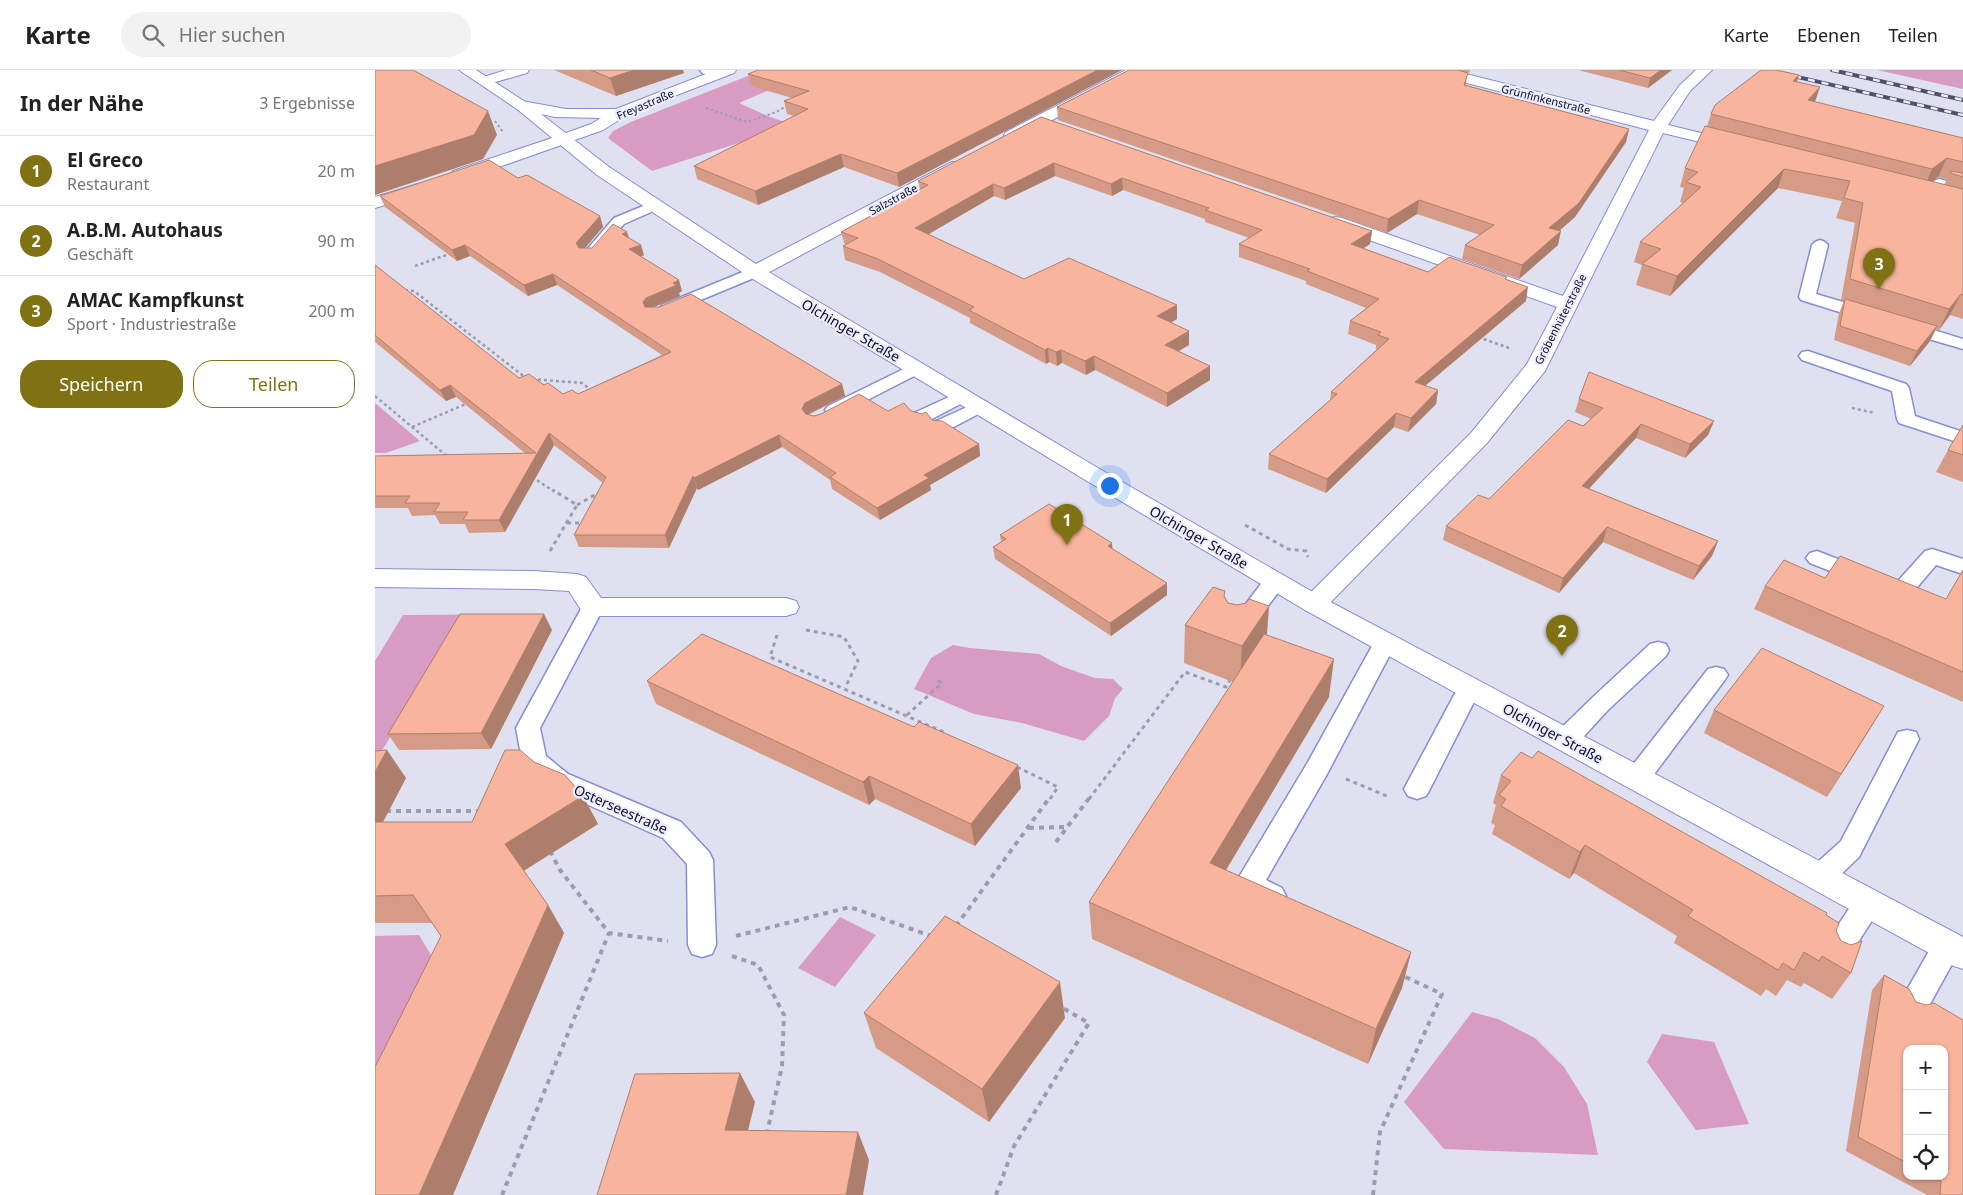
<!DOCTYPE html>
<html lang="de">
<head>
<meta charset="utf-8">
<style>
	body { margin:0; font-family:"Noto Sans",sans-serif; background:#f2f2f2; color:#222 }
	.controls { position:absolute; right:15px; bottom:15px; display:grid; overflow:hidden; border-radius:10px; box-shadow:0 1px 4px #0004 }
	.controls button { width:45px; height:45px; display:grid; place-items:center; padding:0; border:0; border-bottom:1px solid #e0e0e0; background:#fff; color:#222; font:25px sans-serif }
	.you { position:absolute; left:734px; top:415px; width:18px; height:18px; margin:-12px; border:4px solid #fff; border-radius:50%; background:#1a73e8; box-shadow:0 0 0 8px #1a73e833 }
	.badge { display:grid; place-items:center; width:32px; height:32px; border-radius:50%; background:#807212; color:#fff; font-size:16px; font-weight:700 }
	.pin { position:absolute; translate:-50% -41px; filter:drop-shadow(0 1px 2px #0008) }
	.pin::after { content:''; position:absolute; top:26px; width:18px; height:15px; background:inherit; clip-path:polygon(0 0,100% 0,50% 100%) }
	.list { margin:0; padding:0; list-style:none }
	h2 { display:flex; justify-content:space-between; align-items:center; height:65px; margin:0; padding:0 20px; font-size:21px }
	h2 small { font-size:16px; font-weight:400; color:#767676 }
	.list li { display:grid; grid-template-columns:32px 1fr auto; gap:15px; align-items:center; box-sizing:border-box; height:70px; padding:0 20px; border-top:1px solid #e0e0e0 }
	.list b { display:block; font-size:19px; white-space:nowrap }
	.list p { margin:0; font-size:16px; white-space:nowrap; color:#767676 }
	.list em { font-size:16px; font-style:normal; color:#767676 }
	.actions { display:flex; gap:10px; padding:15px 20px }
	.actions a { flex:1; padding:11px 0; border:1px solid #807212; border-radius:20px; text-align:center; font-size:18px; color:#807212 }
	.actions .main { background:#807212; color:#fff }
	.icon { flex:none; width:28px; height:28px; fill:none; stroke:currentColor; stroke-width:2; stroke-linecap:round; stroke-linejoin:round }
	.map { position:relative; flex:none; width:1588px; height:1125px; overflow:hidden }
	header { display:flex; align-items:center; gap:30px; box-sizing:border-box; height:70px; padding:0 25px; background:#fff; border-bottom:1px solid #e0e0e0 }
	header strong { font-size:24px }
	nav { display:flex; gap:28px; margin-inline-start:auto; font-size:18px }
	.search { width:350px; height:45px; background:#f2f2f2; display:flex; align-items:center; gap:12px; box-sizing:border-box; padding:0 18px; border-radius:28px; color:#767676; font-size:19px }
	main { display:flex }
	aside { flex:1; background:#fff }
	.map>svg:first-child { display:block }
	.green { fill:#d89bc4 }
	.lines { fill:none; stroke-linecap:round; stroke-linejoin:round }
	.service-casing { stroke:#878cd6; stroke-width:3 }
	.minor-casing { stroke:#878cd6; stroke-width:2 }
	.tertiary-casing { stroke:#878cd6; stroke-width:2 }
	.secondary-casing { stroke:#878cd6; stroke-width:2 }
	.path-far3 { stroke:#9b9cb0; stroke-width:2; stroke-dasharray:2.5 2.5; stroke-linecap:butt }
	.path-far2 { stroke:#9b9cb0; stroke-width:2.5; stroke-dasharray:3 3; stroke-linecap:butt }
	.path-far1 { stroke:#9b9cb0; stroke-width:3; stroke-dasharray:4 4; stroke-linecap:butt }
	.path { stroke:#9b9cb0; stroke-width:4; stroke-dasharray:5 5; stroke-linecap:butt }
	.service { fill:#fff; fill-rule:evenodd }
	.minor { fill:#fff; fill-rule:evenodd }
	.tertiary { fill:#fff; fill-rule:evenodd }
	.secondary { fill:#fff; fill-rule:evenodd }
	.rail-casing { stroke:#505068; stroke-width:4 }
	.rail { stroke:#eceefe; stroke-width:2.5; stroke-dasharray:7; stroke-linecap:butt }
	.wall { fill:#d59b86; fill-rule:evenodd }
	.shaded-wall { fill:#ae7e6d }
	.building { fill:#f8b49c; stroke:#ae7e6d }
	.labels { text-anchor:middle; dominant-baseline:central; stroke-width:4.5; stroke-linejoin:round; paint-order:stroke }
	.far-street-label { font-size:11px; fill:#0d0c28; stroke:#eceefe }
	.street-label { font-size:14px; fill:#0d0c28; stroke:#eceefe }
</style>
</head>
<body>
<header>
<strong>Karte</strong>
<div class="search"><svg class="icon" aria-label="search" viewBox="0 0 24 24"><circle cx="10" cy="10" r="6"/><path d="M15 15l6 6"/></svg>Hier suchen</div>
<nav><a>Karte</a><a>Ebenen</a><a>Teilen</a></nav>
</header>
<main>
<aside>
<h2>In der Nähe<small>3 Ergebnisse</small></h2>
<ul class="list">
<li><span class="badge">1</span><div><b>El Greco</b><p>Restaurant</p></div><em>20 m</em></li>
<li><span class="badge">2</span><div><b>A.B.M. Autohaus</b><p>Geschäft</p></div><em>90 m</em></li>
<li><span class="badge">3</span><div><b>AMAC Kampfkunst</b><p>Sport · Industriestraße</p></div><em>200 m</em></li>
</ul>
<div class="actions"><a class="main">Speichern</a><a>Teilen</a></div>
</aside>
<div class="map">
<svg width="1588" height="1125" viewBox="0 0 1588 1125">
	<rect width="100%" height="100%" fill="#dfe1f1"/>
	<!-- green -->
	<g class="green">
		<polygon points="388,0 440,0 364,33 395,47 459,69 376,69 277,101 233,68 238,61 256,52"/>
		<polygon points="1502,0 1588,0 1588,19"/>
		<polygon points="0,333 45,371 11,383 0,383"/>
		<polygon points="153,544 81,558 8,679 0,688 0,591 28,545"/>
		<polygon points="578,575 595,578 664,584 686,596 720,608 738,609 748,619 740,628 734,646 709,671 647,653 599,644 539,619 556,588"/>
		<polygon points="465,847 501,865 460,917 423,898"/>
		<polygon points="44,865 62,895 0,1027 0,866"/>
		<polygon points="1097,942 1123,949 1160,968 1189,997 1212,1034 1223,1085 1069,1079 1029,1032"/>
		<polygon points="1287,964 1339,972 1374,1054 1321,1060 1272,992"/>
	</g>
	<g class="lines">
		<!-- service casing -->
		<g class="service-casing">
			<g id="service">
				<polygon points="325,0 343,0 349,4 343,8 327,3"/>
				<path d="M 1564,109 L 1588,115 L 1588,123 L 1567,118 L 1558,129 L 1548,129 L 1546,126 C 1550,119 1556,111 1564,109 Z"/>
				<polygon points="278,132 283,133 285,136 283,139 249,154 225,182 215,182 212,179 215,176 239,148"/>
				<polygon points="1445,170 1450,172 1453,175 1441,224 1502,242 1504,246 1502,250 1490,250 1426,230 1424,227 1437,175 1440,172"/>
				<polygon points="380,197 386,199 388,202 386,205 299,241 287,241 285,238 287,235"/>
				<polygon points="1529,251 1588,269 1588,279 1523,260 1521,256 1523,252"/>
				<polygon points="1433,281 1531,314 1534,318 1540,346 1588,362 1588,374 1524,353 1522,349 1517,321 1427,290 1424,286 1427,282"/>
				<polygon points="541,293 547,294 550,298 547,302 465,344 459,345 453,344 450,340 453,336"/>
				<polygon points="587,321 593,322 596,326 593,330 553,351 546,353 539,351 537,347 539,343"/>
				<polygon points="605,331 611,332 614,336 611,340 573,360 566,362 559,360 557,356 559,352"/>
				<polygon points="1557,479 1588,489 1588,504 1561,495 1534,527 1526,529 1435,493 1431,488 1435,483 1442,481 1522,512 1550,481"/>
				<polygon points="900,504 908,506 911,511 908,516 874,561 866,564 858,561 855,556 858,551 892,506"/>
				<polygon points="218,530 226,532 229,537 165,658 171,686 193,704 306,752 334,782 338,790 341,875 337,884 327,887 317,884 313,875 312,794 288,768 175,718 150,697 147,690 141,658 207,537 210,532"/>
				<polygon points="1010,565 1018,567 1021,573 951,706 891,810 907,818 911,826 907,834 897,838 864,823 860,815 864,807 933,692 1002,567"/>
				<polygon points="1283,572 1291,574 1294,580 1291,586 1233,640 1199,677 1190,679 1181,677 1178,670 1181,663 1217,628 1275,574"/>
				<polygon points="1341,597 1349,599 1353,605 1349,611 1271,715 1262,718 1253,715 1249,708 1253,701 1333,599"/>
				<polygon points="1094,609 1102,612 1106,618 1055,719 1051,726 1042,729 1033,726 1029,719 1086,612"/>
				<polygon points="1532,660 1541,662 1544,669 1484,787 1455,815 1445,818 1435,815 1431,807 1435,799 1466,771 1523,662"/>
				<polygon points="1493,821 1503,825 1507,833 1503,841 1468,896 1458,900 1448,896 1444,887 1448,878 1483,825"/>
				<polygon points="1572,864 1582,867 1586,876 1582,885 1549,945 1539,948 1529,945 1524,935 1529,925 1562,867"/>
			</g>
		</g>
		<!-- minor casing -->
		<g class="minor-casing">
			<g id="minor">
				<polygon points="131,0 154,0 152,3 110,15 105,14 103,11 105,8"/>
				<polygon points="751,0 769,0 767,3 643,68 631,68 629,65 631,62"/>
				<polygon points="1051,0 1075,0 1279,51 1305,15 1321,0 1337,0 1315,21 1293,55 1368,73 1370,76 1368,79 1362,81 1288,63 1170,301 1112,373 948,540 939,543 930,540 926,534 930,528 1096,363 1152,294 1182,237 955,156 952,152 955,148 961,147 967,148 1188,226 1274,60 1053,3"/>
				<polygon points="186,65 192,67 194,70 192,73 90,109 78,109 76,105 78,101"/>
				<polygon points="577,92 583,93 585,97 583,101 387,206 380,208 373,206 370,202 373,198"/>
				<polygon points="43,114 49,115 52,119 49,123 0,138 0,127"/>
				<polygon points="0,499 159,501 202,504 211,507 226,528 411,528 421,531 424,537 421,543 411,546 218,546 208,543 194,521 159,519 0,517"/>
			</g>
		</g>
		<!-- tertiary casing -->
		<g class="tertiary-casing">
			<polygon id="tertiary" points="341,0 361,0 359,3 255,43 228,60 186,75 180,73 178,70 180,67 216,54 226,48 180,47 142,39 139,36 142,33 147,31 191,39 241,39"/>
		</g>
		<!-- secondary casing -->
		<g class="secondary-casing">
			<polygon id="secondary" points="84,0 101,0 152,33 234,97 387,198 723,398 948,528 1588,867 1588,899 1576,895 930,540 707,408 373,206 222,105 142,39"/>
		</g>
		<!-- path-far3 -->
		<g class="path-far3">
			<polyline points="331,38 372,52 401,42 414,35"/>
			<polyline points="120,51 128,62"/>
			<polyline points="74,184 77,183"/>
		</g>
		<!-- path-far2 -->
		<g class="path-far2">
			<polyline points="40,196 77,183"/>
			<polyline points="30,220 39,221 151,308"/>
			<polyline points="1103,267 1137,279"/>
			<polyline points="157,309 207,313 216,320"/>
			<polyline points="0,326 73,387"/>
			<polyline points="1477,338 1500,343"/>
			<polyline points="37,357 93,333"/>
			<polyline points="157,407 180,422"/>
		</g>
		<!-- path-far1 -->
		<g class="path-far1">
			<polyline points="202,435 225,422"/>
			<polyline points="192,453 208,453"/>
			<polyline points="870,455 913,479 931,481 933,487"/>
			<polyline points="175,481 202,435 178,420"/>
			<polyline points="431,560 469,567 483,591 470,618"/>
			<polyline points="402,565 395,587 571,663"/>
			<polyline points="532,645 567,613 560,609"/>
			<polyline points="642,697 683,717 675,729"/>
			<polyline points="971,709 1012,726"/>
			<polyline points="714,729 810,602 851,617 855,610"/>
		</g>
		<!-- path -->
		<g class="path">
			<polyline points="11,741 104,741"/>
			<polyline points="654,758 691,757"/>
			<polyline points="681,772 715,727"/>
			<polyline points="175,781 185,800 234,863 293,871"/>
			<polyline points="581,856 675,727"/>
			<polyline points="361,866 475,837 556,866"/>
			<polyline points="357,886 383,895 409,945 407,996 392,1063"/>
			<polyline points="127,1125 234,863"/>
			<polyline points="621,1125 639,1076 714,953 686,937"/>
			<polyline points="998,1125 1005,1062 1067,924 1026,905"/>
		</g>
		<!-- service -->
		<use href="#service" class="service"/>
		<!-- minor -->
		<use href="#minor" class="minor"/>
		<!-- tertiary -->
		<use href="#tertiary" class="tertiary"/>
		<!-- secondary -->
		<use href="#secondary" class="secondary"/>
		<!-- rail casing -->
		<g class="rail-casing">
			<g id="rail">
				<polyline points="1392,0 1588,45"/>
				<polyline points="1457,0 1588,30"/>
			</g>
		</g>
		<!-- rail -->
		<use href="#rail" class="rail"/>
	</g>
	<!-- wall -->
	<g class="wall">
		<polygon points="179,0 308,0 309,3 241,26"/>
		<polygon points="747,0 524,117 469,97 383,135 322,109 319,96 419,46 412,44 409,31 417,28 376,16 373,4"/>
		<polygon points="754,0 1095,0 1094,3 1092,2 1091,15 1254,59 1251,72 1200,147 1184,161 1183,175 1144,209 1087,189 1090,175 1105,165 1042,144 1012,163 683,50 682,37"/>
		<polygon points="1203,0 1297,0 1273,18"/>
		<path d="M 1424,5 L 1422,12 L 1440,32 L 1588,68 L 1588,249 L 1575,245 L 1564,260 L 1561,259 L 1555,271 L 1535,296 L 1459,270 L 1464,243 L 1469,231 L 1466,230 L 1480,153 L 1461,148 L 1467,131 L 1403,118 L 1295,226 L 1261,215 L 1267,195 L 1259,192 L 1265,172 L 1308,133 L 1305,132 L 1309,118 L 1305,117 L 1310,98 L 1332,56 L 1336,44 ZM 1563,107 L 1572,109 L 1569,115 L 1557,112 Z"/>
		<polygon points="666,47 997,161 995,174 988,178 1053,202 1132,210 1151,231 1050,316 1063,320 1061,334 1033,362 1019,357 951,423 893,399 894,384 955,330 956,322 1002,279 1001,279 1001,275 973,264 975,251 991,238 931,214 931,211 864,187 864,174 874,168 830,152 830,149 748,120 737,126 680,106 630,130 619,126 553,164 649,209 802,249 796,253 814,261 814,275 803,281 835,296 835,310 792,337 720,300 711,305 687,293 682,296 674,292 671,294 595,253 595,248 505,202 470,190 468,176 470,175 466,162 545,120 543,111"/>
		<polygon points="143,108 225,146 228,157 209,178 217,178 254,168 269,185 266,187 307,221 304,223 305,226 279,237 467,314 470,326 433,345 439,346 513,341 536,341 557,350 604,374 605,386 555,415 556,420 505,450 457,419 455,410 407,377 323,420 322,418 294,478 204,477 199,465 228,413 179,375 130,462 94,463 90,454 65,454 60,445 37,446 33,438 0,438 0,386 151,384 81,327 71,331 0,272 0,195 144,308 169,315 188,324 203,324 287,285 182,215 153,226 95,186 82,191 10,137 5,126"/>
		<polygon points="1204,329 1339,351 1333,365 1310,388 1261,368 1214,419 1343,471 1337,486 1318,510 1228,472 1184,523 1068,470 1071,456 1114,429 1216,349 1200,342"/>
		<polygon points="1588,355 1588,412 1561,402 1573,380"/>
		<polygon points="625,465 738,480 792,525 736,566 620,489 618,477 626,472"/>
		<polygon points="1588,500 1588,632 1379,539 1390,516 1450,508 1571,529"/>
		<polygon points="850,527 853,533 862,535 894,536 892,565 954,627 851,800 1036,882 1027,918 993,994 717,869 714,832 858,612 809,593 810,555"/>
		<polygon points="177,560 116,679 24,680 13,664"/>
		<polygon points="272,611 646,718 600,776 500,729 494,735 281,634"/>
		<polygon points="1339,640 1495,659 1452,727 1329,663"/>
		<polygon points="0,681 31,708 8,752 97,752 159,692 208,726 223,754 148,801 173,835 189,863 78,1125 0,1125 66,866 57,853 0,853"/>
		<polygon points="1126,705 1451,845 1461,861 1476,903 1457,929 1429,913 1426,917 1412,910 1401,926 1391,919 1386,926 1299,873 1302,866 1199,803 1194,809 1117,764 1120,755 1116,753 1121,735 1118,733"/>
		<path d="M 1509,905 L 1541,932 L 1588,1125 L 1552,1125 L 1471,1081 L 1497,920 ZM 1532,979 L 1569,1106 L 1532,1106 Z"/>
		<polygon points="489,943 690,948 614,1052 501,978"/>
	</g>
	<!-- shaded-wall -->
	<g class="shaded-wall">
		<polygon points="259,0 308,0 309,3 241,26 235,8"/>
		<polygon points="723,0 747,0 524,117 522,103"/>
		<polygon points="1286,0 1297,0 1273,18 1275,8"/>
		<polygon points="1424,5 1418,23 1418,11"/>
		<polygon points="1445,17 1439,35 1433,30"/>
		<polygon points="113,41 122,65 108,89 0,125 0,96"/>
		<polygon points="1254,59 1251,72 1200,147 1171,172 1174,158"/>
		<polygon points="466,84 469,97 383,135 380,121"/>
		<polygon points="1572,88 1563,107 1549,118 1557,99"/>
		<polygon points="679,93 680,106 630,130 629,118"/>
		<polygon points="1409,99 1403,118 1295,226 1302,206"/>
		<polygon points="747,108 748,120 737,126 736,114"/>
		<polygon points="618,114 619,126 542,171 540,158"/>
		<polygon points="1044,130 1042,144 1012,163 1013,149"/>
		<polygon points="225,146 228,157 205,184 201,173"/>
		<polygon points="997,161 995,174 975,187 976,174"/>
		<polygon points="1186,161 1183,175 1144,209 1147,195"/>
		<polygon points="252,162 256,173 247,164"/>
		<polygon points="90,175 95,186 82,191 77,180"/>
		<polygon points="266,175 269,185 258,190 254,179"/>
		<polygon points="178,204 182,215 153,226 149,215"/>
		<polygon points="304,210 307,221 304,223 305,226 274,239 271,243 268,232 271,228 298,213"/>
		<polygon points="1153,217 1151,231 1038,326 1040,312"/>
		<polygon points="1586,224 1575,245 1564,260 1574,239"/>
		<polygon points="802,235 802,249 783,260 782,246"/>
		<polygon points="1562,256 1555,271 1535,296 1542,281"/>
		<polygon points="814,261 814,275 790,289 790,275"/>
		<polygon points="673,278 674,292 671,294 670,280"/>
		<polygon points="686,280 687,293 682,296 681,282"/>
		<polygon points="719,286 720,300 711,305 710,291"/>
		<polygon points="835,296 835,310 792,337 792,323"/>
		<polygon points="467,314 470,326 433,344 430,351 427,339 430,333"/>
		<polygon points="75,315 81,327 71,331 65,320"/>
		<polygon points="1063,320 1061,334 1033,362 1036,348"/>
		<polygon points="1021,343 1019,357 951,423 952,409"/>
		<polygon points="1339,351 1333,365 1310,388 1315,374"/>
		<polygon points="1266,354 1261,368 1203,430 1207,416"/>
		<polygon points="174,363 179,375 130,462 124,450"/>
		<polygon points="404,365 407,377 323,420 319,408"/>
		<polygon points="604,374 605,386 555,415 556,420 505,450 502,438 549,405"/>
		<polygon points="318,406 322,418 294,478 290,465"/>
		<polygon points="1232,457 1228,472 1184,523 1188,508"/>
		<polygon points="1343,471 1337,486 1318,510 1324,496"/>
		<polygon points="737,473 738,486 733,476"/>
		<polygon points="792,513 792,525 736,566 735,553"/>
		<polygon points="894,536 891,574 865,614 867,576"/>
		<polygon points="169,544 177,560 116,679 106,663"/>
		<polygon points="959,589 954,627 833,830 835,793"/>
		<polygon points="1509,636 1495,659 1452,727 1466,704"/>
		<polygon points="12,680 31,708 0,767 0,702"/>
		<polygon points="643,695 646,718 600,776 596,754"/>
		<polygon points="494,706 500,729 494,735 488,712"/>
		<polygon points="208,726 223,754 147,802 130,774"/>
		<polygon points="1210,775 1199,803 1194,809 1205,782"/>
		<polygon points="173,835 189,863 78,1125 44,1125"/>
		<polygon points="1036,882 1027,918 993,994 1001,959"/>
		<polygon points="685,912 690,948 614,1052 607,1019"/>
		<polygon points="365,1003 380,1032 366,1089 350,1060"/>
		<polygon points="483,1062 494,1090 488,1125 471,1125"/>
	</g>
	<!-- building -->
	<g class="building">
		<polygon points="0,0 38,0 113,41 99,65 0,96"/>
		<polygon points="216,0 259,0 235,8"/>
		<polygon points="383,0 723,0 522,103 466,84 380,121 319,96 433,39 409,31 434,21 373,4"/>
		<polygon points="754,0 1083,0 1093,3 1089,15 1254,59 1204,133 1174,158 1186,161 1147,195 1090,175 1119,155 1044,130 1013,149 682,37"/>
		<polygon points="1244,0 1286,0 1275,8"/>
		<polygon points="1386,0 1401,0 1424,5 1418,11 1445,17 1433,30 1588,68 1588,92 1572,88 1557,99 1336,44 1340,35"/>
		<polygon points="666,47 997,161 976,174 1053,202 1074,187 1132,207 1130,209 1153,217 1040,312 1063,320 1036,348 1021,343 952,409 894,384 962,324 956,322 1014,269 1003,265 1006,262 975,251 1004,229 932,201 935,199 864,174 887,160 830,140 834,138 747,108 736,114 679,93 629,118 618,114 540,158 649,209 694,188 802,235 782,246 814,261 790,275 835,296 792,323 719,286 710,291 686,280 681,282 673,278 670,280 594,240 599,237 503,189 468,176 483,168 466,162 553,115 543,111"/>
		<polygon points="1330,56 1588,119 1588,225 1586,224 1574,239 1475,209 1488,133 1469,128 1475,111 1409,99 1302,206 1267,194 1286,179 1265,172 1326,117 1311,112 1323,102 1310,98"/>
		<polygon points="114,90 143,108 152,105 225,146 201,173 204,178 217,178 238,154 252,162 247,164 266,175 254,179 304,210 298,213 302,215 271,228 268,232 270,237 284,237 316,224 467,314 430,333 427,339 431,344 439,346 446,344 484,324 513,341 529,333 536,341 547,344 551,342 557,350 567,351 604,374 549,405 554,408 502,438 455,407 461,403 404,365 319,408 318,406 290,465 199,465 231,407 174,363 124,450 88,450 93,442 59,442 65,433 30,433 35,426 0,426 0,386 161,383 75,315 65,320 0,265 0,195 144,308 154,304 169,315 173,313 188,324 197,320 203,324 296,282 178,204 149,215 90,175 77,180 5,126"/>
		<polygon points="1576,101 1588,103 1588,107 1575,103"/>
		<polygon points="1470,229 1562,256 1542,281 1465,256"/>
		<polygon points="1214,302 1339,351 1315,374 1266,354 1207,416 1343,471 1324,496 1232,457 1188,508 1071,456 1103,425 1114,429 1193,350 1208,356 1228,338 1204,329"/>
		<polygon points="1588,355 1588,385 1573,380"/>
		<polygon points="674,434 737,473 733,476 792,513 735,553 618,477 631,469 625,465"/>
		<polygon points="1465,486 1571,529 1588,500 1588,602 1390,516 1409,490 1450,508"/>
		<polygon points="838,517 850,521 849,526 853,533 862,535 871,533 874,529 894,536 867,576 810,555"/>
		<polygon points="85,544 169,544 106,663 13,664"/>
		<polygon points="327,564 539,657 544,652 643,695 596,754 494,706 488,712 272,611"/>
		<polygon points="889,564 959,589 835,793 1036,882 1001,959 714,832"/>
		<polygon points="1387,578 1509,636 1466,704 1339,640"/>
		<polygon points="12,680 0,702 0,681"/>
		<polygon points="130,680 145,680 159,692 190,705 208,726 130,774 173,835 44,1125 0,1125 0,997 66,866 38,825 0,826 0,752 97,752"/>
		<polygon points="1163,681 1452,843 1451,845 1464,853 1461,861 1466,871 1476,875 1487,871 1476,903 1447,886 1444,891 1429,882 1419,900 1408,893 1403,900 1313,846 1318,840 1210,775 1205,782 1126,736 1131,729 1124,725 1136,711 1126,705 1146,682 1157,688"/>
		<polygon points="570,846 685,912 607,1019 489,943"/>
		<polygon points="1509,905 1534,919 1541,932 1551,935 1559,933 1588,950 1588,1125 1565,1125 1566,1111 1557,1106 1569,1106 1569,979 1532,979 1532,1093 1483,1067"/>
		<polygon points="365,1003 350,1060 483,1062 471,1125 222,1125 260,1004"/>
	</g>
	<g class="labels">
		<!-- far-street labels -->
		<g class="far-street-label">
			<text transform="translate(1171 29) rotate(14)">Grünfinkenstraße</text>
			<text transform="translate(270 34) rotate(-23)">Freyastraße</text>
			<text transform="translate(518 129) rotate(-28)">Salzstraße</text>
			<text transform="translate(1185 249) rotate(-63)">Gröbenhüterstraße</text>
		</g>
		<!-- street labels -->
		<g class="street-label">
			<text transform="translate(476 260) rotate(30)">Olchinger Straße</text>
			<text transform="translate(824 467) rotate(30)">Olchinger Straße</text>
			<text transform="translate(1178 663) rotate(28)">Olchinger Straße</text>
			<text transform="translate(246 739) rotate(24)">Osterseestraße</text>
		</g>
	</g>
</svg>
<div class="controls">
<button>+</button>
<button>−</button>
<button><svg class="icon" aria-label="locate" viewBox="0 0 24 24"><circle cx="12" cy="12" r="6"/><path d="M12 2v4M12 18v4M2 12h4M18 12h4"/></svg></button>
</div>
<div class="you"></div>
<div class="pin badge" style="left:692px;top:475px">1</div>
<div class="pin badge" style="left:1187px;top:586px">2</div>
<div class="pin badge" style="left:1504px;top:219px">3</div>
</div>
</main>
</body>
</html>
